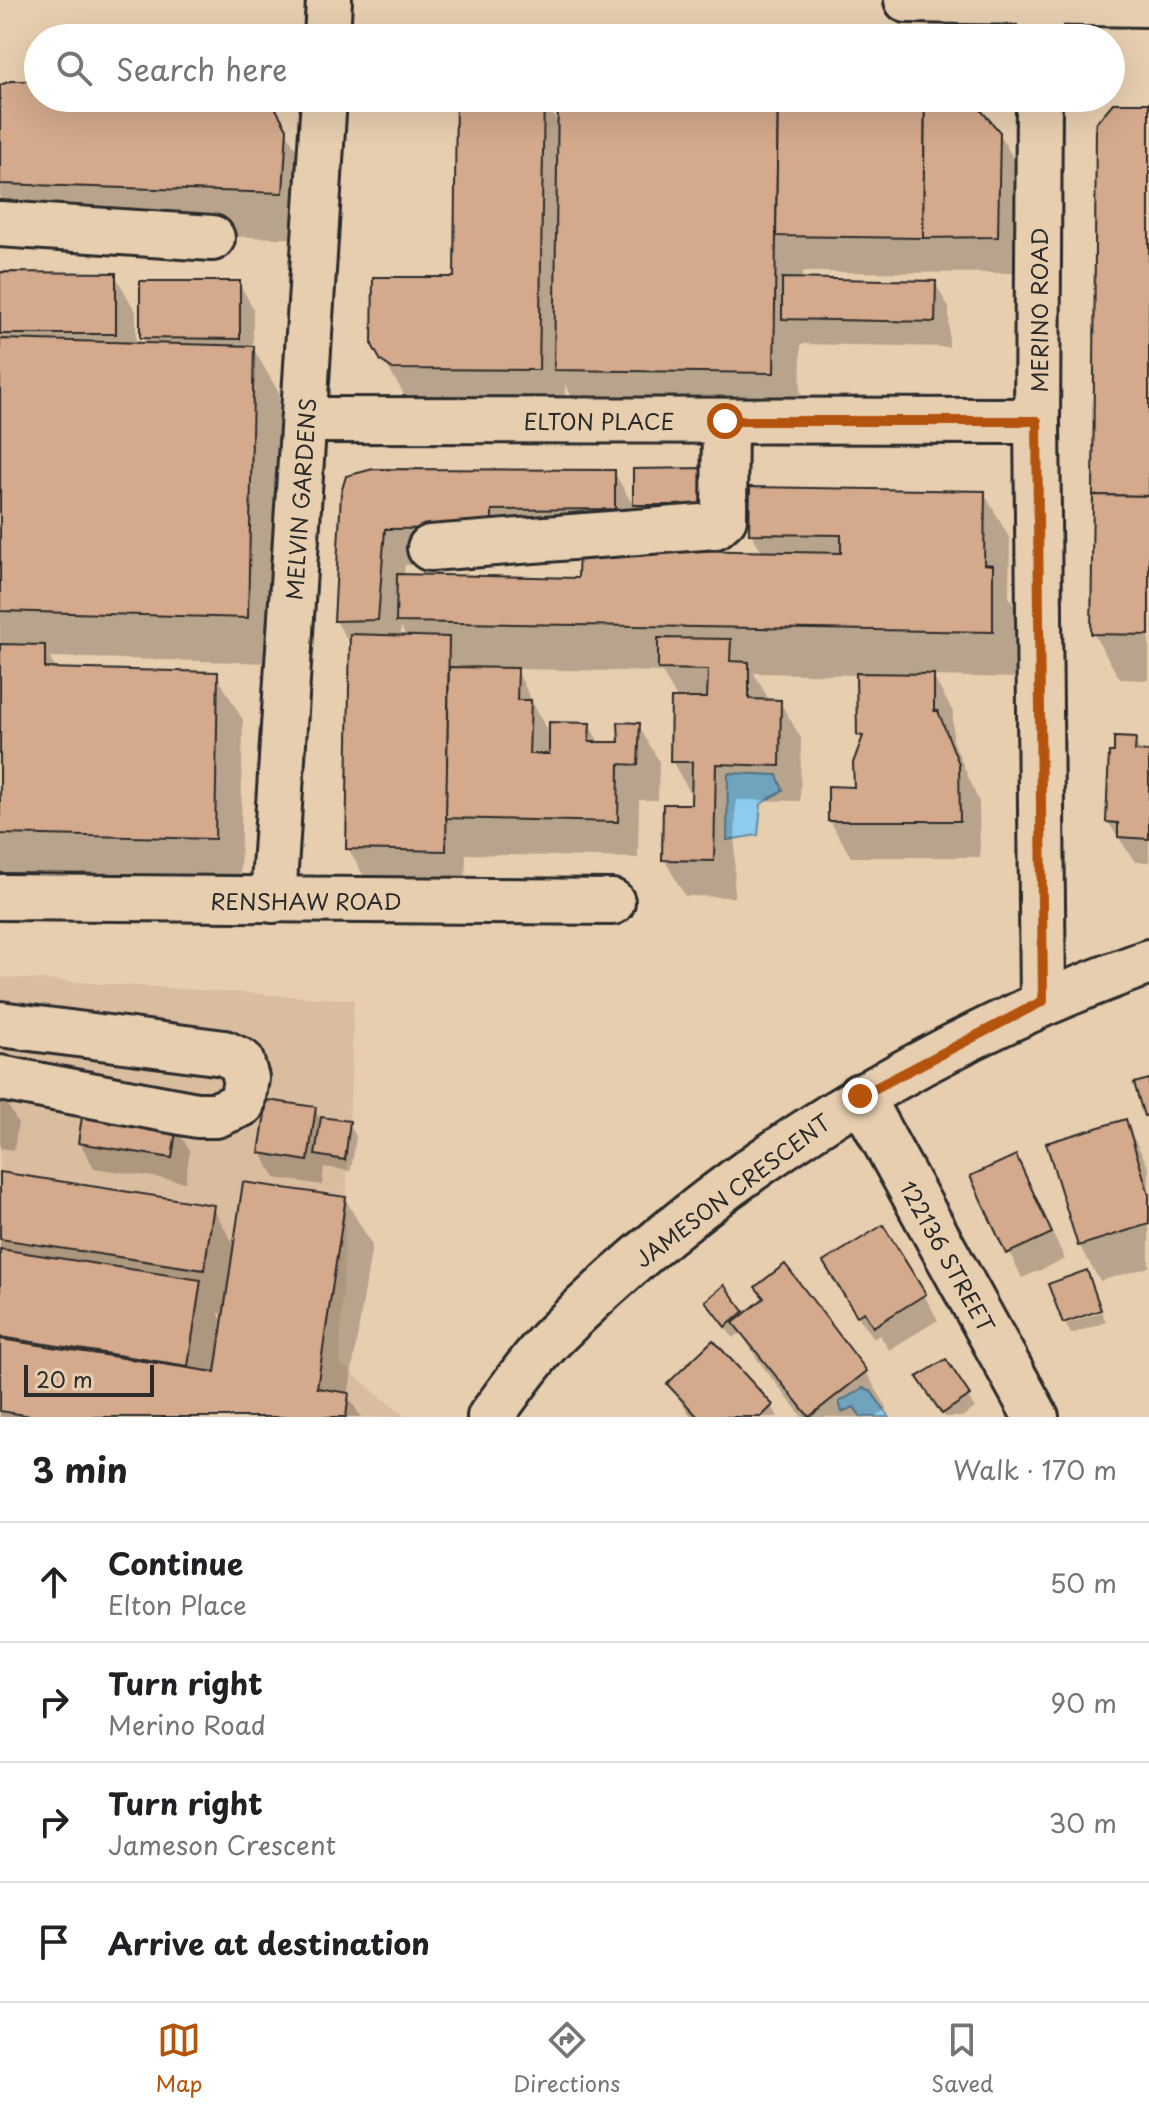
<!DOCTYPE html>
<html lang="en">
<head>
<meta charset="utf-8">
<style>
	body { margin:0; font-family:"Playpen Sans",sans-serif; background:#f2f2f2; color:#202124 }
	.scale { position:absolute; left:24px; bottom:20px; width:130px; box-sizing:border-box; padding-left:8px; border:4px solid #2b2b2b; border-top:0; font-size:22px; line-height:28px; white-space:nowrap; color:#2b2b2b; -webkit-text-stroke:6px #e7ceaf; paint-order:stroke }
	.stop { position:absolute; width:24px; height:24px; margin:-18px; border:6px solid #b45309; border-radius:50%; background:#fff }
	.stop.end { background:#b45309; border-color:#fff; box-shadow:0 2px 8px #0008 }
	.list { margin:0; padding:0; list-style:none }
	h2 { display:flex; justify-content:space-between; align-items:center; height:104px; margin:0; padding:0 32px; font-size:34px }
	h2 small { font-size:26px; font-weight:400; color:#757577 }
	.list li { display:grid; grid-template-columns:52px 1fr auto; gap:24px; align-items:center; box-sizing:border-box; height:120px; padding:0 32px; border-top:2px solid #e0e0e0 }
	.list b { display:block; font-size:30px; white-space:nowrap }
	.list p { margin:0; font-size:26px; white-space:nowrap; color:#757577 }
	.list em { font-size:26px; font-style:normal; color:#757577 }
	.icon { flex:none; width:44px; height:44px; fill:none; stroke:currentColor; stroke-width:2; stroke-linecap:round; stroke-linejoin:round }
	.map { position:relative; flex:none; width:1149px; height:1417px; overflow:hidden }
	.search { position:absolute; background:#fff; box-shadow:0 8px 32px #0002; left:24px; right:24px; top:24px; height:88px; display:flex; align-items:center; gap:20px; box-sizing:border-box; padding:0 28px; border-radius:44px; color:#757577; font-size:30px }
	.sheet { height:584px; background:#fff }
	nav { display:flex; justify-content:space-around; align-items:center; box-sizing:border-box; height:112px; border-top:2px solid #e0e0e0; background:#fff; font-size:22px; color:#757577 }
	nav a { display:grid; justify-items:center; gap:4px }
	nav .on { color:#b45309 }
	.map>svg:first-child { display:block }
	.built { fill:#dabd9f }
	.water { fill:#8dccee; stroke:#668ca0; stroke-width:2 }
	.shadow { fill:#0003; fill-rule:evenodd }
	.building { fill:#d4a98c; stroke:#2b2b2b; stroke-width:2 }
	.lines { fill:none; stroke-linecap:round; stroke-linejoin:round }
	.minor-casing { stroke:#2b2b2b; stroke-width:50 }
	.major-casing { stroke:#2b2b2b; stroke-width:50 }
	.minor { stroke:#e7ceaf; stroke-width:44 }
	.major { stroke:#e7ceaf; stroke-width:44 }
	.route { stroke:#b45309; stroke-width:10 }
	.labels { text-anchor:middle; dominant-baseline:central; stroke-width:8; stroke-linejoin:round; paint-order:stroke }
	.street-label { font-size:22px; fill:#2b2b2b; stroke:#e7ceaf }
</style>
</head>
<body>
<div class="map">
<svg width="1149" height="1417" viewBox="0 0 1149 1417">
	<rect width="100%" height="100%" fill="#e7ceaf"/>
	<filter id="ink" filterUnits="userSpaceOnUse"><feTurbulence type="fractalNoise" baseFrequency=".0125" numOctaves="2"/><feDisplacementMap in="SourceGraphic" scale="16" xChannelSelector="R" yChannelSelector="G"/><feConvolveMatrix kernelMatrix="1 2 1 2 8 2 1 2 1" color-interpolation-filters="sRGB"/></filter>
	<g filter="url(#ink)">
		<!-- built -->
		<polygon class="built" points="0,977 354,1000 340,1363 405,1417 0,1417"/>
		<!-- water -->
		<g class="water">
			<polygon points="728,773 777,775 783,790 761,804 758,835 727,840"/>
			<polygon points="863,1388 871,1391 889,1417 861,1417 854,1407 842,1412 839,1402"/>
		</g>
		<!-- shadow -->
		<g class="shadow">
			<polygon points="38,83 38,98 266,98 312,176 309,239 0,229 0,87"/>
			<polygon points="458,98 543,98 560,126 560,98 973,104 999,133 1020,170 1018,273 802,272 802,280 935,283 949,308 949,347 801,344 800,419 583,415 565,385 565,415 415,412 374,345 456,279"/>
			<polygon points="1149,105 1149,680 1120,679 1093,633"/>
			<polygon points="0,274 115,275 136,312 136,344 146,345 142,337 239,283 253,308 253,348 279,393 273,663 49,657 57,670 216,674 243,720 240,884 0,879"/>
			<polygon points="704,470 718,530 650,530 635,505"/>
			<path d="M 614,472 L 635,508 L 635,544 L 512,546 L 511,564 L 405,565 L 404,576 L 580,580 L 763,554 L 751,533 L 984,493 L 1010,539 L 1009,597 L 1019,613 L 1018,678 L 933,676 L 953,712 L 953,741 L 979,802 L 980,857 L 851,857 L 830,821 L 856,789 L 863,742 L 859,735 L 858,675 L 754,673 L 769,700 L 780,702 L 801,738 L 800,801 L 736,800 L 734,897 L 685,896 L 664,859 L 693,806 L 693,798 L 672,761 L 678,700 L 662,672 L 516,669 L 551,739 L 589,725 L 600,744 L 621,744 L 638,725 L 659,761 L 658,800 L 639,800 L 638,858 L 466,854 L 465,887 L 369,885 L 348,848 L 352,648 L 336,621 L 343,493 ZM 401,626 L 404,633 L 407,638 L 400,638 Z"/>
			<polygon points="1134,740 1142,754 1149,754 1149,862 1135,862 1108,822 1116,754"/>
			<polygon points="0,1097 4,1098 18,1123 14,1150 0,1148"/>
			<polygon points="315,1109 320,1119 349,1123 356,1136 351,1171 324,1167 322,1185 275,1178 261,1153"/>
			<polygon points="1125,1121 1149,1168 1149,1267 1100,1281 1079,1245"/>
			<polygon points="175,1126 190,1151 185,1182 94,1168 80,1143"/>
			<polygon points="1015,1158 1065,1259 1022,1278 973,1177"/>
			<path d="M 0,1174 L 212,1207 L 235,1246 L 345,1199 L 372,1245 L 348,1396 L 361,1417 L 0,1417 ZM 218,1313 L 225,1314 L 224,1324 Z"/>
			<polygon points="784,1266 866,1372 887,1408 875,1417 802,1417 757,1359 741,1332 733,1338 715,1313 724,1288 745,1316 765,1300 757,1287"/>
			<polygon points="840,1288 924,1295 938,1320 889,1350 880,1335 873,1339"/>
			<polygon points="1102,1312 1106,1322 1071,1334 1066,1324"/>
			<polygon points="945,1362 975,1408 962,1417 945,1417 927,1390"/>
			<polygon points="669,1384 772,1406 778,1417 691,1417"/>
		</g>
		<!-- building -->
		<g class="building">
			<polygon points="11,81 38,81 38,98 270,98 287,129 283,193 0,184 0,85"/>
			<polygon points="456,98 544,98 539,370 393,369 381,361 372,345 373,277 454,277"/>
			<polygon points="558,98 778,98 774,373 554,370"/>
			<polygon points="778,98 925,100 923,238 776,236"/>
			<polygon points="925,100 974,102 1000,132 998,237 923,238"/>
			<polygon points="1113,103 1149,103 1149,496 1093,495 1096,123"/>
			<polygon points="0,272 116,273 116,334 0,334"/>
			<polygon points="782,278 936,281 935,322 782,319"/>
			<polygon points="140,281 240,281 240,339 140,338"/>
			<polygon points="0,339 254,346 248,618 0,611"/>
			<polygon points="705,468 705,505 633,505 633,469"/>
			<polygon points="373,469 615,470 615,509 492,510 492,528 385,529 378,620 334,621 341,493 346,476"/>
			<polygon points="750,487 985,491 984,564 993,565 993,632 396,622 397,574 578,578 579,548 841,553 841,535 749,534"/>
			<polygon points="1093,495 1149,496 1149,635 1091,634"/>
			<polygon points="350,634 449,637 446,851 346,849"/>
			<polygon points="658,638 731,639 730,661 749,662 749,699 781,700 780,766 716,764 714,861 662,860 663,804 691,804 692,762 670,762 671,698 707,698 708,670 658,669"/>
			<polygon points="0,644 45,645 45,668 218,672 215,839 0,834"/>
			<polygon points="449,667 518,668 517,700 531,700 529,754 549,754 549,722 590,723 589,742 619,742 618,722 640,723 638,765 619,764 618,822 446,818"/>
			<polygon points="856,673 934,674 934,711 938,711 959,764 960,821 828,821 828,786 854,787 853,763 863,736 857,735"/>
			<polygon points="1114,737 1136,738 1135,751 1149,752 1149,839 1118,837 1118,823 1106,822 1109,752 1114,752"/>
			<polygon points="1149,1079 1149,1115 1144,1116 1134,1083"/>
			<polygon points="267,1100 316,1107 308,1161 259,1153"/>
			<polygon points="83,1110 177,1124 172,1158 78,1143"/>
			<polygon points="321,1117 350,1121 345,1160 315,1155"/>
			<polygon points="1126,1119 1149,1195 1149,1224 1078,1246 1046,1143"/>
			<polygon points="1016,1155 1052,1233 1006,1254 970,1176"/>
			<polygon points="0,1172 214,1205 204,1270 0,1239"/>
			<polygon points="243,1182 346,1197 317,1388 349,1393 346,1417 37,1417 0,1411 0,1339 215,1372"/>
			<polygon points="883,1225 926,1294 873,1327 864,1312 857,1316 823,1262"/>
			<polygon points="0,1249 201,1280 188,1366 0,1337"/>
			<polygon points="785,1264 867,1371 809,1417 733,1323 764,1298 755,1287"/>
			<polygon points="1087,1270 1101,1310 1063,1323 1048,1284"/>
			<polygon points="724,1285 744,1311 725,1327 705,1301"/>
			<polygon points="713,1340 773,1405 761,1417 698,1417 667,1384"/>
			<polygon points="946,1359 970,1395 942,1414 917,1377"/>
		</g>
		<g class="lines">
			<!-- minor casing -->
			<g class="minor-casing">
				<g id="minor">
					<polyline points="327,38 329,0"/>
					<polyline points="1040,38 1040,3"/>
					<polyline points="1039,98 1037,421 1043,1001"/>
					<polyline points="0,224 212,238"/>
					<polyline points="306,420 1037,421"/>
					<polyline points="430,548 715,526 724,518 725,421"/>
					<polyline points="0,897 612,902"/>
					<polyline points="273,900 324,98"/>
					<polyline points="0,1024 224,1053 241,1061 246,1078 242,1104 216,1115 197,1115 0,1078"/>
					<polyline points="860,1096 1036,1417"/>
					<path d="M 490,1417 C 510,1391 530,1360 554,1336 C 721,1169 927,1041 1149,962"/>
				</g>
			</g>
			<!-- major casing -->
			<g class="major-casing">
				<polyline id="major" points="907,0 1149,4"/>
			</g>
			<!-- minor -->
			<use href="#minor" class="minor"/>
			<!-- major -->
			<use href="#major" class="major"/>
		</g>
	</g>
	<g class="lines" filter="url(#ink)">
		<!-- route -->
		<polyline class="route" points="725,421 1037,421 1043,1001 860,1096"/>
	</g>
	<g class="labels">
		<!-- street labels -->
		<g class="street-label">
			<text transform="translate(1038 310) rotate(-90)">MERINO ROAD</text>
			<text x="599" y="420">ELTON PLACE</text>
			<text transform="translate(300 499) rotate(-86)">MELVIN GARDENS</text>
			<text x="306" y="900">RENSHAW ROAD</text>
			<text transform="translate(732 1190) rotate(-37)">JAMESON CRESCENT</text>
			<text transform="translate(948 1256) rotate(61)">122136 STREET</text>
		</g>
	</g>
</svg>
<div class="scale">20 m</div>
<div class="stop" style="left:725px;top:421px"></div>
<div class="stop end" style="left:860px;top:1096px"></div>
<div class="search"><svg class="icon" aria-label="search" viewBox="0 0 24 24"><circle cx="10" cy="10" r="6"/><path d="M15 15l6 6"/></svg>Search here</div>
</div>
<section class="sheet">
<h2>3 min<small>Walk · 170 m</small></h2>
<ul class="list">
<li><svg class="icon" aria-label="ahead" viewBox="0 0 24 24"><path d="M12 20V5M6 11l6-6 6 6"/></svg><div><b>Continue</b><p>Elton Place</p></div><em>50 m</em></li>
<li><svg class="icon" aria-label="right" viewBox="0 0 24 24"><path d="M7 20v-9h11M14 6l5 5-5 5"/></svg><div><b>Turn right</b><p>Merino Road</p></div><em>90 m</em></li>
<li><svg class="icon" aria-label="right" viewBox="0 0 24 24"><path d="M7 20v-9h11M14 6l5 5-5 5"/></svg><div><b>Turn right</b><p>Jameson Crescent</p></div><em>30 m</em></li>
<li><svg class="icon" aria-label="arrive" viewBox="0 0 24 24"><path d="M6 21V4h12l-3 4 3 4H6"/></svg><div><b>Arrive at destination</b></div></li>
</ul>
</section>
<nav>
<a class="on"><svg class="icon" aria-label="map" viewBox="0 0 24 24"><path d="M3 6l6-2 6 2 6-2v14l-6 2-6-2-6 2zM9 4v14M15 6v14"/></svg>Map</a>
<a><svg class="icon" aria-label="directions" viewBox="0 0 24 24"><path d="M12 3l9 9-9 9-9-9zM9 14v-3h6M13 9l2 2-2 2"/></svg>Directions</a>
<a><svg class="icon" aria-label="saved" viewBox="0 0 24 24"><path d="M7 4h10v16l-5-4-5 4z"/></svg>Saved</a>
</nav>
</body>
</html>
